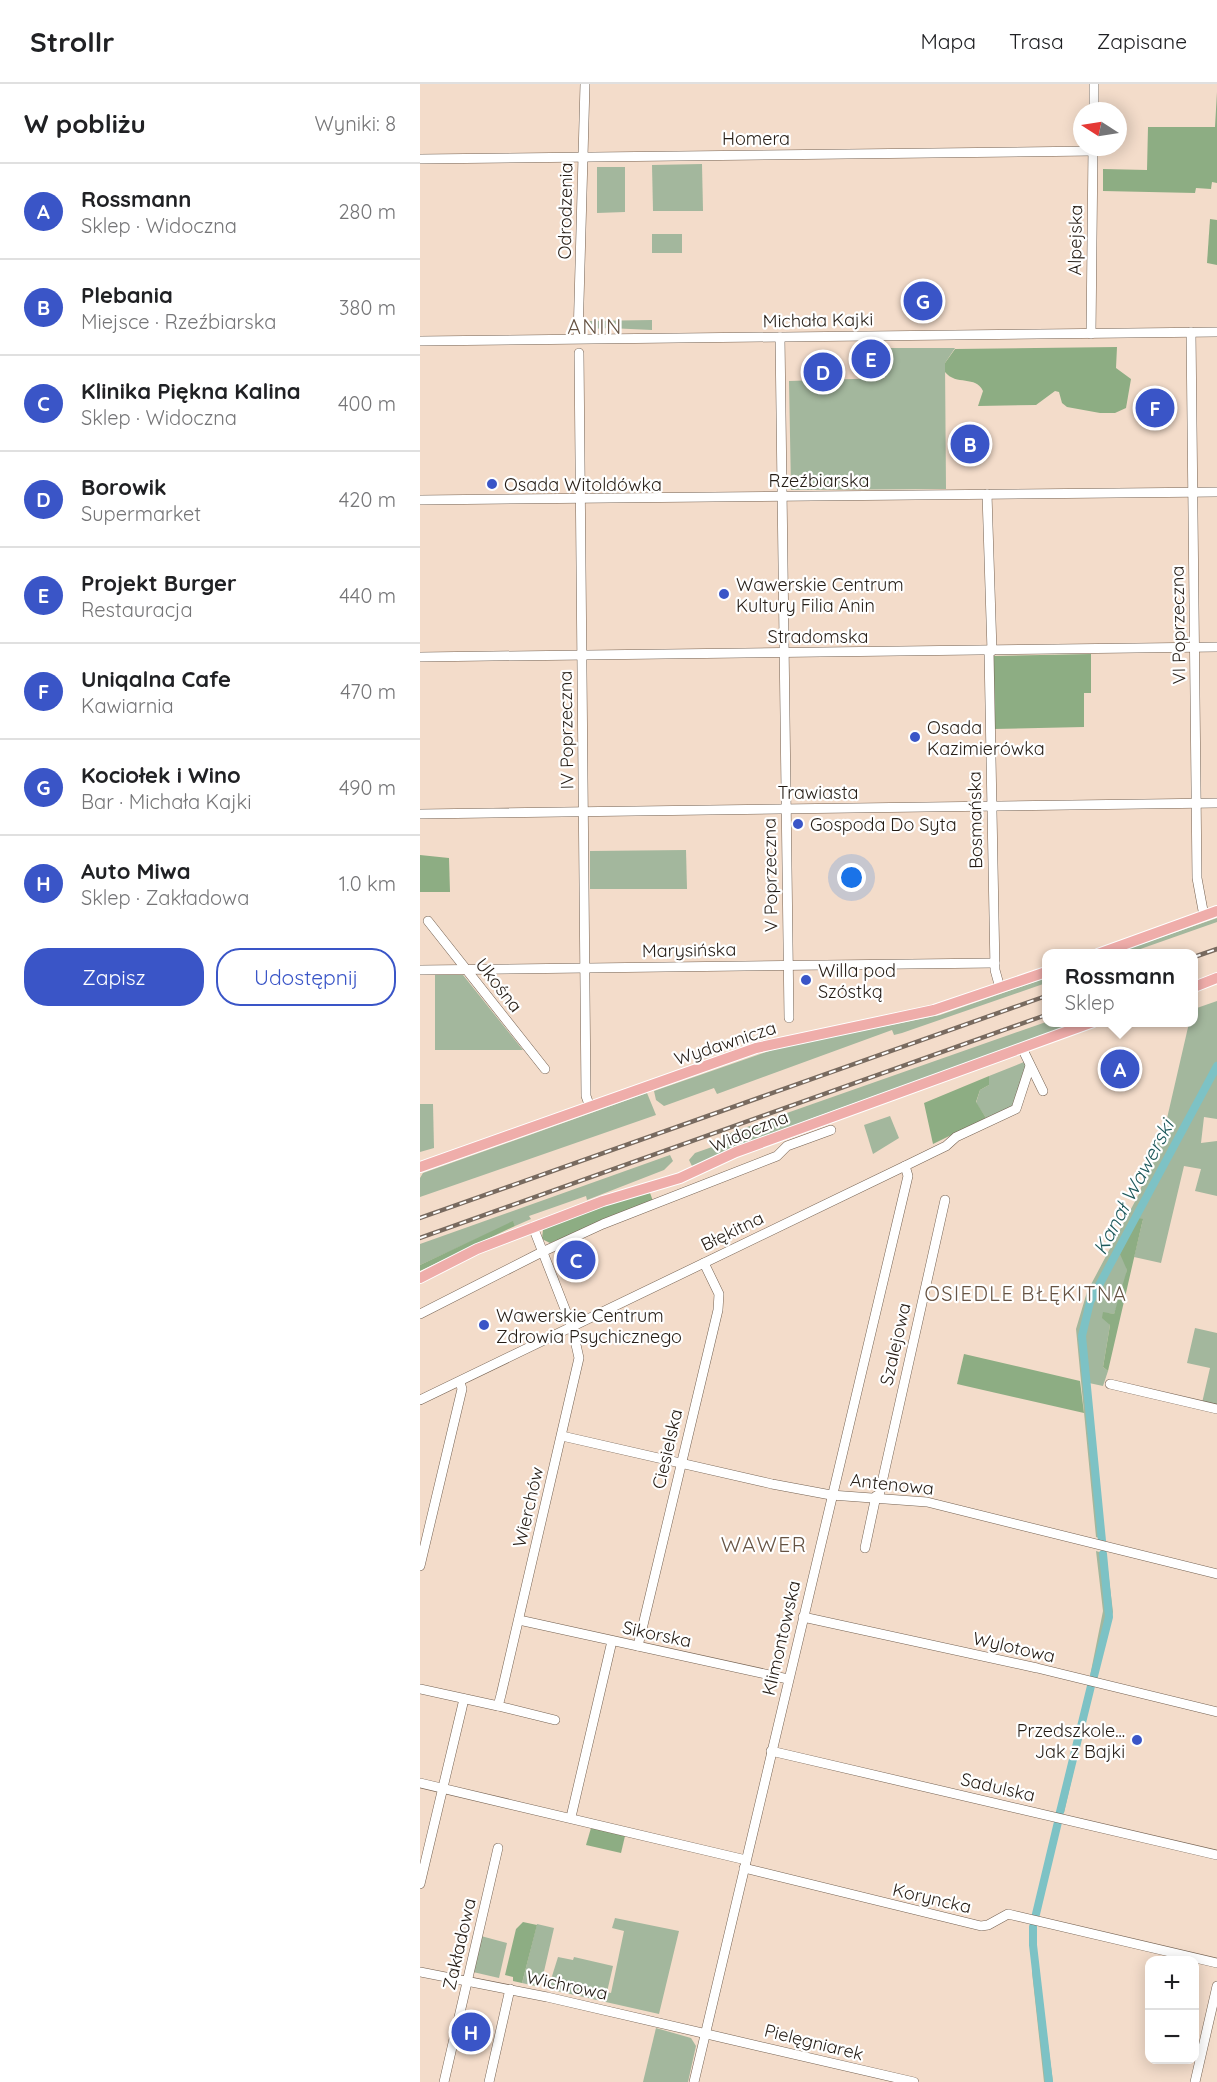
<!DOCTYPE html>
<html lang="pl">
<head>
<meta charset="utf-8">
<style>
	body { margin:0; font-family:Quicksand,sans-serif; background:#f6f6f6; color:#202124 }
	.controls { position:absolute; right:18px; bottom:18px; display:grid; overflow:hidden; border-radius:12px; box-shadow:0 3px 15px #0003 }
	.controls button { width:54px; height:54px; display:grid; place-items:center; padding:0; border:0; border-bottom:2px solid #e0e0e0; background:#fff; color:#202124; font:30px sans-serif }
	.compass { position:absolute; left:653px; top:18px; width:54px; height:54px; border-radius:50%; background:#fff; box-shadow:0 3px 15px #0003; rotate:282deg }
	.you { position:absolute; left:432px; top:794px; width:21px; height:21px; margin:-15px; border:4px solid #fff; border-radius:50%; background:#1a73e8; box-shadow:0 0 0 9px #1a73e833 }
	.badge { display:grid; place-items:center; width:39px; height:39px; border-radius:50%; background:#3a55c7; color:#fff; font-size:20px; font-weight:700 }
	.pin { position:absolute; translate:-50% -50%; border:3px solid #fff; box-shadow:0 2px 6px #0006 }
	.popup { position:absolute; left:622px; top:865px; width:156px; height:78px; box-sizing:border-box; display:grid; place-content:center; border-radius:12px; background:#fff; filter:drop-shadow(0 2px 4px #0005); font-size:20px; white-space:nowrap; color:#757577 }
	.popup b { font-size:22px; color:#202124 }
	.popup::after { content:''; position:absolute; left:50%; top:100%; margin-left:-12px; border:12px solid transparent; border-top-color:#fff }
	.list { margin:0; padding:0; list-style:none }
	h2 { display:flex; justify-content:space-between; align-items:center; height:78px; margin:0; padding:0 24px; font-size:26px }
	h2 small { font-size:20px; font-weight:400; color:#757577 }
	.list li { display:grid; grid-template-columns:39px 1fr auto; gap:18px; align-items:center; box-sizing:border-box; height:96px; padding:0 24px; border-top:2px solid #e0e0e0 }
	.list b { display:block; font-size:22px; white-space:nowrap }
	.list p { margin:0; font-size:20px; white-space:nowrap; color:#757577 }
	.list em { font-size:20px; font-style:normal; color:#757577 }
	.actions { display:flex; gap:12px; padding:18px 24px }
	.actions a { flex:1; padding:14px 0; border:2px solid #3a55c7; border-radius:24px; text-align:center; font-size:21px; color:#3a55c7 }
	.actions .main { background:#3a55c7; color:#fff }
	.map { position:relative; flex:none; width:797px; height:1998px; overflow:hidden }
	header { display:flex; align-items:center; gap:36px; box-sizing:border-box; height:84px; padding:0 30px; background:#fff; border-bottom:2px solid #e0e0e0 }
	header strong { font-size:28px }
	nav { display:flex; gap:33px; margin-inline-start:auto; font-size:21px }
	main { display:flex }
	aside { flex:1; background:#fff }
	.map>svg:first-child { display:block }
	.green { fill:#a3b79d }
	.forest { fill:#8dad83 }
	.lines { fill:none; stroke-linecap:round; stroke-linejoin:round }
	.canal { stroke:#7dc2c5; stroke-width:8 }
	.minor-casing { stroke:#756252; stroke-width:10 }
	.major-casing { stroke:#fff; stroke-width:12 }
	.minor { stroke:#fff; stroke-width:9 }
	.major { stroke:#efadaa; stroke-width:10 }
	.rail-casing { stroke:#786a5f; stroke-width:4.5 }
	.rail { stroke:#fff; stroke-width:2; stroke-dasharray:7; stroke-linecap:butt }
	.poi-dot { fill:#3a55c7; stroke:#fff; stroke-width:2 }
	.labels { text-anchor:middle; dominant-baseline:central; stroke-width:4.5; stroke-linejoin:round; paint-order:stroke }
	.street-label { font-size:18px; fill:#251d16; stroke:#fff }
	.poi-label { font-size:18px; fill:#251d16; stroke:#fff; text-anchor:start }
	.water-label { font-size:20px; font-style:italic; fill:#1f5a5c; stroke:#fff }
	.neighbourhood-label { font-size:20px; letter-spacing:1.5px; fill:#665343; stroke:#fff }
	.quarter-label { font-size:21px; letter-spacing:1.5px; fill:#665343; stroke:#fff }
</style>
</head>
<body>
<header>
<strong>Strollr</strong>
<nav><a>Mapa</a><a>Trasa</a><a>Zapisane</a></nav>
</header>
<main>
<aside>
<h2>W pobliżu<small>Wyniki: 8</small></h2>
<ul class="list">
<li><span class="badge">A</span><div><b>Rossmann</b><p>Sklep · Widoczna</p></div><em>280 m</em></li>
<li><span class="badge">B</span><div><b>Plebania</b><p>Miejsce · Rzeźbiarska</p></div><em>380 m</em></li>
<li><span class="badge">C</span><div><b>Klinika Piękna Kalina</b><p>Sklep · Widoczna</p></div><em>400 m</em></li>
<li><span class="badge">D</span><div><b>Borowik</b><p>Supermarket</p></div><em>420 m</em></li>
<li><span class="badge">E</span><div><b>Projekt Burger</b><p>Restauracja</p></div><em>440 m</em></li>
<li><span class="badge">F</span><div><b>Uniqalna Cafe</b><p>Kawiarnia</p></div><em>470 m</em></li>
<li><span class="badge">G</span><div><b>Kociołek i Wino</b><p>Bar · Michała Kajki</p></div><em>490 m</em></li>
<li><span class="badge">H</span><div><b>Auto Miwa</b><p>Sklep · Zakładowa</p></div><em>1.0 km</em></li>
</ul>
<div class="actions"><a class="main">Zapisz</a><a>Udostępnij</a></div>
</aside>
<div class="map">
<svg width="797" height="1998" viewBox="0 0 797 1998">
	<rect width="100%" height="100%" fill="#f3dcca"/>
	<!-- green -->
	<g class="green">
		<polygon points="282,80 283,127 233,127 232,81"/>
		<polygon points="177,83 205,83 205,128 177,129"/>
		<rect x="232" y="150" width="30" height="19"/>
		<polygon points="232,236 232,246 189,244 171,245 168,243 168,237"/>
		<polygon points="465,264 535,264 525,279 526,405 371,406 369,297 465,294"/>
		<polygon points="266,766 267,805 170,805 170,767"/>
		<polygon points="797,834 797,838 709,869 696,869"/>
		<polygon points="15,891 43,891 103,966 15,966"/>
		<polygon points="626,894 626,899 482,949 474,951 472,946 297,1010 294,1004 244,1022 236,1016 234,1007 358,964 520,931"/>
		<polygon points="797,917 797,1035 784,1033 781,1059 797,1057 797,1112 775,1107 781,1085 764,1082 741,1179 714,1173 723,1135 706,1178 707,1186 705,1201 694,1230 684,1229 690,1241 683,1283 688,1287 683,1302 669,1299 684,1456 676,1453 656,1245 667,1208 720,1108 732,1058 742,1056 769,939 774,938 774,925"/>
		<polygon points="626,938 657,939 393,1034 272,1082 269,1076 275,1069 312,1056 310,1049"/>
		<polygon points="604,978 606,982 595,1021 566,1034 556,1019 560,1006 569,1001 569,992"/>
		<polygon points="227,1009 236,1031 0,1113 0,1094 3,1089"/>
		<polygon points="0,1020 13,1020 14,1064 0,1068"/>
		<polygon points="470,1032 479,1054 453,1070 444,1041"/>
		<polygon points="250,1071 253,1077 244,1086 167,1116 166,1112 109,1132 111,1135 95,1142 93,1138 0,1181 0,1160"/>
		<polygon points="775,1244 797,1249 797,1323 782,1319 790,1284 767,1279"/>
		<polygon points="676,1467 686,1470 693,1528 677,1594 670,1592 683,1527"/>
		<polygon points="669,1601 673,1602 644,1729 637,1728"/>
		<polygon points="635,1738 640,1740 619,1831 613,1830"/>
		<polygon points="195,1834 259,1847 239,1930 128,1905 138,1873 153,1876 154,1873 193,1882 187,1908 191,1909 204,1847 192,1844"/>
		<polygon points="612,1839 617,1840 615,1861 633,1998 624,1998 612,1888"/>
		<polygon points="117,1840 134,1844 122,1896 116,1895 115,1902 102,1899"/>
		<polygon points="61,1852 87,1859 79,1894 53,1888"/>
		<polygon points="236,1944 271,1954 276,1962 268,1998 223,1998"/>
	</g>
	<!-- forest -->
	<g class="forest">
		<polygon points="797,8 797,99 792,98 791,105 776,104 775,109 683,107 683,85 727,86 728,43 795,43"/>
		<polygon points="790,135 797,136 797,181 787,179"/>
		<path d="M 697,263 L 696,284 L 711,295 L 706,324 L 695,329 L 680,329 L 647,323 L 642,319 L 639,308 L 635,307 L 616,321 L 558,322 L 563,307 C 556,291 536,302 525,288 L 525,279 L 535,265 Z"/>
		<polygon points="671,570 671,609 664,609 664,643 573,645 574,572"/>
		<polygon points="0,771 29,774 30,808 0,808"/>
		<polygon points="569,992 569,1001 560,1006 556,1018 566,1034 513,1060 504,1019"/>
		<polygon points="230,1109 233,1117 130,1159 122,1155 123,1145 193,1118"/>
		<polygon points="718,1134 723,1135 688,1287 683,1283 690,1241 682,1234 683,1228 694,1230 707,1186 700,1170"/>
		<polygon points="93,1137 95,1142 0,1187 0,1181"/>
		<polygon points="544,1270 660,1297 664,1329 537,1300"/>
		<polygon points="171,1744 205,1752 201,1769 166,1761"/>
		<polygon points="103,1838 117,1841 102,1899 93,1897 93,1893 85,1891 96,1845"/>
	</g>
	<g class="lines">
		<!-- canal -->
		<g class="canal">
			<polyline points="682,1457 662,1252 670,1218 797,982"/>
			<polyline points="674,1592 689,1533 683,1470"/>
			<polyline points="640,1728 671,1602"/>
			<polyline points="616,1830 638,1738"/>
			<polyline points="613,1843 613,1861 629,1998"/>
		</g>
		<!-- minor casing -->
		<g class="minor-casing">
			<g id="minor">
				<polyline points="674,27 674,0"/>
				<polyline points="0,75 673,67"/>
				<polyline points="771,248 777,794 784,832"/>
				<polyline points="671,250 673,63"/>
				<polyline points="360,253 369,934"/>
				<polyline points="158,254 165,0"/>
				<polyline points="0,257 797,248"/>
				<polyline points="159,269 166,1012 170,1023"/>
				<polyline points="567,410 572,567"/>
				<polyline points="0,416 797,408"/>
				<polyline points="569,567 575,886 580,904"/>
				<polyline points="0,573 797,563"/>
				<polyline points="0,730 797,719"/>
				<polyline points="8,837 125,985"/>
				<polyline points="0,886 575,879"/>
				<polyline points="602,964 623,1007"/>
				<polyline points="0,1230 120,1169 183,1140 357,1072 367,1062 411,1046"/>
				<polyline points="690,1300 797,1325"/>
				<polyline points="0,1316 485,1082 526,1062 536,1053 596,1025 610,982"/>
				<polyline points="142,1352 352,1400 411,1411 507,1418 797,1490"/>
				<polyline points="459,1412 525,1116"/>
				<polyline points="445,1464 456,1412"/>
				<polyline points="0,1482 42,1305 40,1298"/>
				<polyline points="383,1533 617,1584 797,1628"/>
				<polyline points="99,1536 368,1595"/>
				<polyline points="218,1562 298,1226 299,1210 284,1179"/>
				<polyline points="0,1605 78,1622 81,1611 159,1274 152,1243 113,1143"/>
				<polyline points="78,1622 135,1636"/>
				<polyline points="351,1667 797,1771"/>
				<polyline points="0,1699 326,1776"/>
				<polyline points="151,1733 192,1557"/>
				<polyline points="324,1784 561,1842 568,1841 588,1830 797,1879"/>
				<polyline points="0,1800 44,1615"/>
				<polyline points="0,1888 127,1913 494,1998"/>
				<polyline points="24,1998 78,1764"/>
				<polyline points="69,1998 90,1905"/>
				<polyline points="274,1998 488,1092 485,1082"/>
				<polyline points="775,1998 797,1902"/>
			</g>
		</g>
		<!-- major casing -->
		<g class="major-casing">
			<g id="major">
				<polyline points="678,870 797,827"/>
				<polyline points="774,903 797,894"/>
				<polyline points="0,1083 336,964 514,926 626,888"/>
				<polyline points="0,1194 57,1165 183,1117 260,1094 316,1068 673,938"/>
			</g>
		</g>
		<!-- minor -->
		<use href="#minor" class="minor"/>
		<!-- major -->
		<use href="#major" class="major"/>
		<!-- rail casing -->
		<g class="rail-casing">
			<g id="rail">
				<polyline points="774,873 797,865"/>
				<polyline points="0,1134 626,912"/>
				<polyline points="0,1154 626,931"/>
			</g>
		</g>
		<!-- rail -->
		<use href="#rail" class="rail"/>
	</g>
	<!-- markers -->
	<g class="poi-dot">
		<circle cx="72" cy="400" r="6"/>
		<circle cx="304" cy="510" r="6"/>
		<circle cx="495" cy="653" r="6"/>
		<circle cx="378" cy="740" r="6"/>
		<circle cx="386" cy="896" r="6"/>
		<circle cx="64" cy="1241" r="6"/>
		<circle cx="717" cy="1656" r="6"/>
	</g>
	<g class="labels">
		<!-- street labels -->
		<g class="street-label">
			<text x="336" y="54">Homera</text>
			<text transform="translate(145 127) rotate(-89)">Odrodzenia</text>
			<text transform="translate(655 156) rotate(-89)">Alpejska</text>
			<text transform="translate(398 236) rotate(-1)">Michała Kajki</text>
			<text x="399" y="396">Rzeźbiarska</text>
			<text transform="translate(758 541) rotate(-91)">VI Poprzeczna</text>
			<text x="398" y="552">Stradomska</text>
			<text transform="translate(146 646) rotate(-91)">IV Poprzeczna</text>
			<text x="398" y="708">Trawiasta</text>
			<text transform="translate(555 736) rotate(-91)">Bosmańska</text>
			<text transform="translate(350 791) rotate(-91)">V Poprzeczna</text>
			<text transform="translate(269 866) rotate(-1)">Marysińska</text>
			<text transform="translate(79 901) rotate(52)">Ukośna</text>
			<text transform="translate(305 959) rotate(-18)">Wydawnicza</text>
			<text transform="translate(329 1047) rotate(-22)">Widoczna</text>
			<text transform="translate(312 1147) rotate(-26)">Błękitna</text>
			<text transform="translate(475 1260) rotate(-77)">Szalejowa</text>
			<text transform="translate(247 1365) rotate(-77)">Ciesielska</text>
			<text transform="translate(472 1400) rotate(6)">Antenowa</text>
			<text transform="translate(108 1423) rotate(-77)">Wierchów</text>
			<text transform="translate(237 1550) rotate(12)">Sikorska</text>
			<text transform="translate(361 1554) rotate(-77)">Klimontowska</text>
			<text transform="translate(594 1563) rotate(13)">Wylotowa</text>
			<text transform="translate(578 1703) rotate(13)">Sadulska</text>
			<text transform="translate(512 1814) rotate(13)">Koryncka</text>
			<text transform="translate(39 1860) rotate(-77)">Zakładowa</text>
			<text transform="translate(147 1901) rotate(12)">Wichrowa</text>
			<text transform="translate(394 1958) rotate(14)">Pielęgniarek</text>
		</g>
		<!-- poi labels -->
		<g class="poi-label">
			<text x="84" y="400">Osada Witoldówka</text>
			<text x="316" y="500">Wawerskie Centrum<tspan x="316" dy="21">Kultury Filia Anin</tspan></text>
			<text x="507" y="643">Osada<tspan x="507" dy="21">Kazimierówka</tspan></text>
			<text x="390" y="740">Gospoda Do Syta</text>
			<text x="398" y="886">Willa pod<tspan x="398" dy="21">Szóstką</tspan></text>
			<text x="76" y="1231">Wawerskie Centrum<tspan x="76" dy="21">Zdrowia Psychicznego</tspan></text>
			<text x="705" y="1646" text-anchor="end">Przedszkole...<tspan x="705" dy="21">Jak z Bajki</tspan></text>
		</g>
		<!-- water labels -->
		<g class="water-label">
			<text transform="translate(713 1103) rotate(-62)">Kanał Wawerski</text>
		</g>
		<!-- neighbourhood labels -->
		<g class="neighbourhood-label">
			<text x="606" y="1209">OSIEDLE BŁĘKITNA</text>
		</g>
		<!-- quarter labels -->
		<g class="quarter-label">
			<text x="175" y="242">ANIN</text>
			<text x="344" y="1460">WAWER</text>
		</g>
	</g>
</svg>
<div class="controls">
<button>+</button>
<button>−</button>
</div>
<svg class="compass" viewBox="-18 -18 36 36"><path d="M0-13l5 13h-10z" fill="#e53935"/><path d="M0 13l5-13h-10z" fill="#757577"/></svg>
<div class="you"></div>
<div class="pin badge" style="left:700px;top:985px">A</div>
<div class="popup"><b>Rossmann</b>Sklep</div>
<div class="pin badge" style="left:550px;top:360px">B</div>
<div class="pin badge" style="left:156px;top:1176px">C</div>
<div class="pin badge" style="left:403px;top:288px">D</div>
<div class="pin badge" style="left:451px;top:275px">E</div>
<div class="pin badge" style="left:735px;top:324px">F</div>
<div class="pin badge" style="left:503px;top:217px">G</div>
<div class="pin badge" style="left:51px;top:1948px">H</div>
</div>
</main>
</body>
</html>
